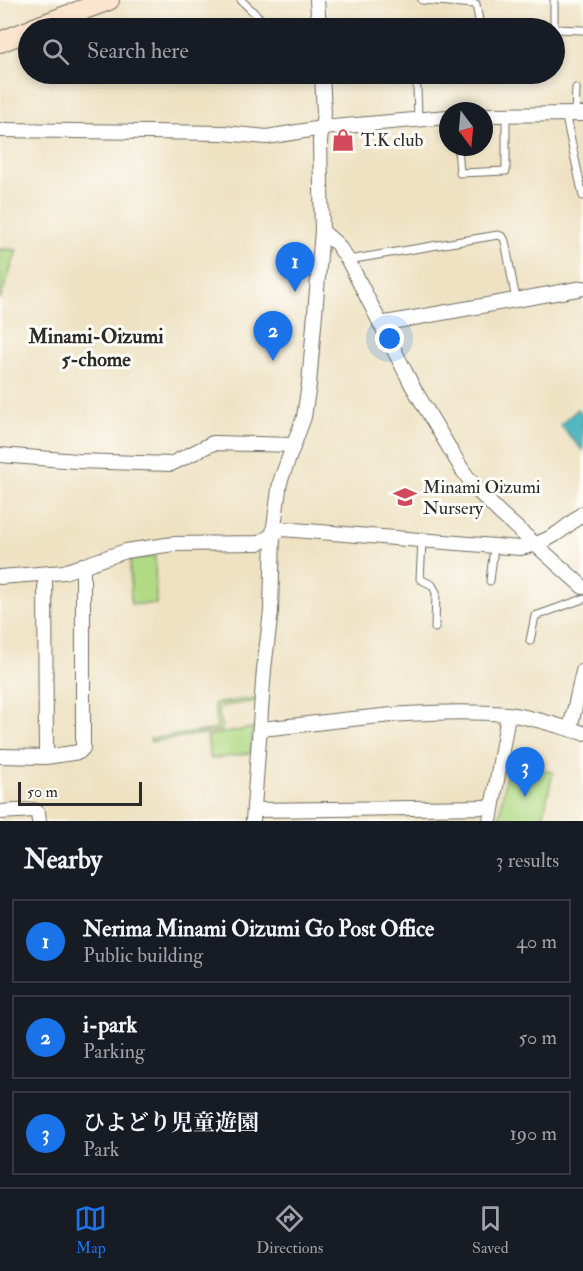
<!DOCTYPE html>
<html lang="en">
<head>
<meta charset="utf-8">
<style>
	body { margin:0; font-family:"IM FELL Double Pica","Noto Serif JP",serif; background:#20242c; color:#f1f3f6 }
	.compass { position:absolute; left:439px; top:102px; width:54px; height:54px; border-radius:50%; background:#171b24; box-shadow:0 3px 9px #0003; rotate:164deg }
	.scale { position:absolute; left:18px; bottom:15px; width:124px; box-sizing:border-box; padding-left:6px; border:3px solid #2b2b2b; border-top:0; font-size:16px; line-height:21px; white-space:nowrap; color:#2b2b2b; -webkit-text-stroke:4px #fdfcf7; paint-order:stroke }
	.you { position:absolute; left:390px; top:339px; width:21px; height:21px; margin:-15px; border:4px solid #fff; border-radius:50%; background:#1a73e8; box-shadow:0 0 0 9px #1a73e833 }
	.badge { display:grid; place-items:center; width:39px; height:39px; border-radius:50%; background:#1a73e8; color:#fff; font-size:20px; font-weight:700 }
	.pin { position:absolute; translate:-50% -50px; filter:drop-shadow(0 2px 3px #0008) }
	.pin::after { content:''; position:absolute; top:32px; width:21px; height:18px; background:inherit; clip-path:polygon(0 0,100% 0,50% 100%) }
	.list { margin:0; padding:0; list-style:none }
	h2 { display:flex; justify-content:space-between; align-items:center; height:78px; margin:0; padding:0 24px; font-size:26px }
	h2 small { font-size:20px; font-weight:400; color:#9ea1a6 }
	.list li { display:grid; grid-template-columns:39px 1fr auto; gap:18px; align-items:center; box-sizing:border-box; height:84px; margin:0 12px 12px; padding:0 12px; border:2px solid #363941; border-radius:0px }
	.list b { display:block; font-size:22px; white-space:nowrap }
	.list p { margin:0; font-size:20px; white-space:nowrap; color:#9ea1a6 }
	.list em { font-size:20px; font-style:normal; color:#9ea1a6 }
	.icon { flex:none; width:33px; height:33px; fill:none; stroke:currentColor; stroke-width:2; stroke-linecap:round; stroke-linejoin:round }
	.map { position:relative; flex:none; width:583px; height:821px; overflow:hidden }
	.search { position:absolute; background:#171b24; box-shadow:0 3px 9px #0003; left:18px; right:18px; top:18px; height:66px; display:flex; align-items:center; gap:15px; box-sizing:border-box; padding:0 21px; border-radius:33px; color:#9ea1a6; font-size:22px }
	.sheet { height:366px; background:#171b24 }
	nav { display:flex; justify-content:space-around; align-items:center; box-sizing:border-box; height:84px; border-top:2px solid #363941; background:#171b24; font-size:16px; color:#9ea1a6 }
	nav a { display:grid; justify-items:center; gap:3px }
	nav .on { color:#1a73e8 }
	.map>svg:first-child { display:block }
	.green { fill:#b1da85; stroke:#6e8258; stroke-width:1.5 }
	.water { fill:#40b1b9; stroke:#366e72; stroke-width:1.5 }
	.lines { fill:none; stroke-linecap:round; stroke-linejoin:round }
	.service-casing { stroke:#6f6b60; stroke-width:9 }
	.minor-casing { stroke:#6f6b60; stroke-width:16 }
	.secondary-casing { stroke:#6f6b60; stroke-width:22 }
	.service { stroke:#fff; stroke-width:7 }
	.minor { stroke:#fff; stroke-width:14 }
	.secondary { stroke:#fce5cf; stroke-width:20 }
	.labels { text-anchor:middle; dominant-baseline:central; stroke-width:6; stroke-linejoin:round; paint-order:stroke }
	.poi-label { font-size:18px; fill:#2b2b2b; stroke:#fdfcf7; text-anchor:start }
	.neighbourhood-label { font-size:20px; font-weight:bold; fill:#2b2b2b; stroke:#fdfcf7 }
</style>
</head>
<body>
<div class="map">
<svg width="583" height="821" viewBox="0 0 583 821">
	<rect width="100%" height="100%" fill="#fdfcf7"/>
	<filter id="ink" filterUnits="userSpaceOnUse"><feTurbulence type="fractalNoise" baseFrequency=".0167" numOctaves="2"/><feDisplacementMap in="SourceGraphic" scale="12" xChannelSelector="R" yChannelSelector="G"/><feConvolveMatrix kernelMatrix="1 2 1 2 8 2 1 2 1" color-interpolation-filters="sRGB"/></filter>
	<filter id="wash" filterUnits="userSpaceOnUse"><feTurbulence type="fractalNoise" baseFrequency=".008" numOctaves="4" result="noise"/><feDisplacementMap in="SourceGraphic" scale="24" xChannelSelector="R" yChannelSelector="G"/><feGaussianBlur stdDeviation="1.35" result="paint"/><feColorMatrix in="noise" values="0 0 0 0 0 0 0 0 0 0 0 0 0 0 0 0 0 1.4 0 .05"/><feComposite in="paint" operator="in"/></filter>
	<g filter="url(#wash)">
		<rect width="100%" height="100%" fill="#eee2c3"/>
		<!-- green -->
		<g class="green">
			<polygon points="0,249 17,250 0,300"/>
			<polygon points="155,556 156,604 131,604 130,559"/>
			<polygon points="255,698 255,701 218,707 222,731 151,742 150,739 217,729 214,704"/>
			<polygon points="253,728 251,753 211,759 207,736"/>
			<polygon points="508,763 553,772 542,821 499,821"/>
		</g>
		<!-- water -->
		<polygon class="water" points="578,409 583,415 583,451 560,425"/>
	</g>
	<g filter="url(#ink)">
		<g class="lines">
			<!-- service casing -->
			<g class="service-casing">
				<g id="service">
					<polyline points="241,0 270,28"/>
					<polyline points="422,0 476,4 480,27 508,28"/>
					<polyline points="554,0 554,28"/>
					<polyline points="554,29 583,30"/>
					<polyline points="417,88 418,119"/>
					<polyline points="565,113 583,196"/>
					<polyline points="575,114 576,88"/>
					<polyline points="458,147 460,173 506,171 506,115"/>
					<polyline points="348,260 498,235 503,237 505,241 516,300"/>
					<polyline points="422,541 420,579 432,585 436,592 435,628"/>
					<polyline points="490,581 494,547"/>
					<polyline points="530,641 535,616 583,599"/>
				</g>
			</g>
			<!-- minor casing -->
			<g class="minor-casing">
				<g id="minor">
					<polyline points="317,0 319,28"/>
					<polyline points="484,115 583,114"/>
					<polyline points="0,130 224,133 267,137 322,128 448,117"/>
					<polyline points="322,231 337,244 348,260 413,387 463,471 478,491 500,513 583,587"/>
					<polyline points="380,324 583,288"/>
					<polyline points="0,455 77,461 171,464 213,443 293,445"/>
					<path d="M 0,577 L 64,572 L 126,551 L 173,544 L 259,543 L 282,529 L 520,548 C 548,543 562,531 583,513"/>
					<path d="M 260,729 C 342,721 426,707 507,714 C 533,717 558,726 583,733"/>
					<polyline points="570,729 583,671"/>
					<polyline points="0,756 46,757 45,574"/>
					<polyline points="46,757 79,752 83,748 83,565"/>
					<polyline points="254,810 492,807"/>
					<polyline points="0,812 34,810 38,813 39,821"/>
					<polyline points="253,821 264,669 271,611 273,534 280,482 304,417 309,384 322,231 320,141 324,113 322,74"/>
					<polyline points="490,821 508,715"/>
				</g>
			</g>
			<!-- secondary casing -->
			<g class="secondary-casing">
				<g id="secondary">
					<polyline points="34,28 109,0"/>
					<polyline points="0,42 28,31"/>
				</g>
			</g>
			<!-- service -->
			<use href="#service" class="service"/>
			<!-- minor -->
			<use href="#minor" class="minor"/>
			<!-- secondary -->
			<use href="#secondary" class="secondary"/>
		</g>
	</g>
	<!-- icons -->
	<defs>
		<g id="shop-bare" transform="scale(1.8)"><path d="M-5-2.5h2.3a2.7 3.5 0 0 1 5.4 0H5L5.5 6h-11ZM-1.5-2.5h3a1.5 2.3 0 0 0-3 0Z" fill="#d1495b" stroke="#fdfcf7" stroke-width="2.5" paint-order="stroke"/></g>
		<g id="school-bare" transform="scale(1.8)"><path d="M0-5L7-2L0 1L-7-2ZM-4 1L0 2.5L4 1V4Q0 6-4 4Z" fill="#d1495b" stroke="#fdfcf7" stroke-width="2.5" paint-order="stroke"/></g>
	</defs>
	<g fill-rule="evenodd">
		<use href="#shop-bare" x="343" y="140"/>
		<use href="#school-bare" x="405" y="497"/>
	</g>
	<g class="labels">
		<!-- poi labels -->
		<g class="poi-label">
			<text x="361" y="140">T.K club</text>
			<text x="423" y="487">Minami Oizumi<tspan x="423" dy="21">Nursery</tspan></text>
		</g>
		<!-- neighbourhood labels -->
		<g class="neighbourhood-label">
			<text x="96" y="336">Minami-Oizumi<tspan x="96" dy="23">5-chome</tspan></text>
		</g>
	</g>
</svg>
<svg class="compass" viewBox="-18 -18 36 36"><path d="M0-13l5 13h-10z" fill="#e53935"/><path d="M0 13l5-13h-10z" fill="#9ea1a6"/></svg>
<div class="scale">50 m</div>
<div class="you"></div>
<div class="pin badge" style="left:295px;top:292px">1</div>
<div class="pin badge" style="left:273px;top:361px">2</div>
<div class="pin badge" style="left:525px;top:797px">3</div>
<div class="search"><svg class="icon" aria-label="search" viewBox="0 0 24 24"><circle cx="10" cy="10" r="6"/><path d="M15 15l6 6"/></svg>Search here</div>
</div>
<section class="sheet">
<h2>Nearby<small>3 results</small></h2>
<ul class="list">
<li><span class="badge">1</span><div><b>Nerima Minami Oizumi Go Post Office</b><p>Public building</p></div><em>40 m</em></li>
<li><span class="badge">2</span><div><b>i-park</b><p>Parking</p></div><em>50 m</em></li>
<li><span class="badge">3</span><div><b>ひよどり児童遊園</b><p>Park</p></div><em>190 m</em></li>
</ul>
</section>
<nav>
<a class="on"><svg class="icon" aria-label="map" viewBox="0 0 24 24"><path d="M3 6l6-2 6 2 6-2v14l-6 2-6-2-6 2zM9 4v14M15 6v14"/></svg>Map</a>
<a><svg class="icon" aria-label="directions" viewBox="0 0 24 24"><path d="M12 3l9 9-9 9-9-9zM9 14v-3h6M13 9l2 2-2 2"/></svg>Directions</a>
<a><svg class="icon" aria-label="saved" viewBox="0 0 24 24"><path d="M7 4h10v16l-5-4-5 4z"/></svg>Saved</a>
</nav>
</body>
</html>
